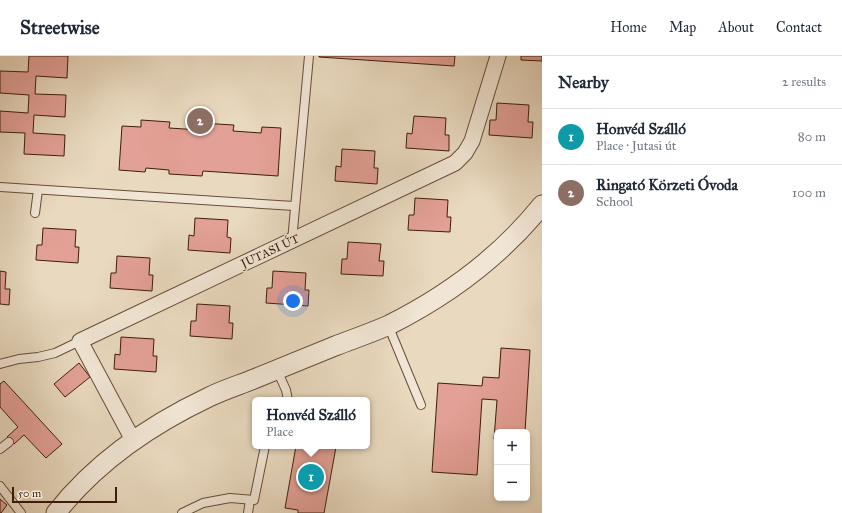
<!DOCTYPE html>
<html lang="en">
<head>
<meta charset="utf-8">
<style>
	body { margin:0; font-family:"IM FELL Great Primer",serif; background:#f6f6f7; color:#1f2937 }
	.controls { position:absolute; right:12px; bottom:12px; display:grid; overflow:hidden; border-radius:6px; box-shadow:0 2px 6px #0003 }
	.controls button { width:36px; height:36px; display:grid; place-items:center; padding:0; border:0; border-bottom:1px solid #e0e1e3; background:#fff; color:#1f2937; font:20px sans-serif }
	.scale { position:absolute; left:12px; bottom:10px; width:105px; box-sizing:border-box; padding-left:4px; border:2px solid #3e1d0d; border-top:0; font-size:11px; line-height:14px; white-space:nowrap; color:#3e1d0d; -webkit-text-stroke:3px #f1e6d5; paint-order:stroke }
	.you { position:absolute; left:293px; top:245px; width:14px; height:14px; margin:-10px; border:3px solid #fff; border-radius:50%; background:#1a73e8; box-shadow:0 0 0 6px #1a73e833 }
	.badge { display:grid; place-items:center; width:26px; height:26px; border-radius:50%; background:#8f2418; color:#fff; font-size:13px; font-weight:700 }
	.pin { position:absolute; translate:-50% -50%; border:2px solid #fff; box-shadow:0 1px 4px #0006 }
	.popup { position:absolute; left:252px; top:341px; width:118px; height:52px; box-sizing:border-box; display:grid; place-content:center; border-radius:6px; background:#fff; filter:drop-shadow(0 1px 3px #0005); font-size:13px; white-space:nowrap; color:#747a83 }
	.popup b { font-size:15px; color:#1f2937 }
	.popup::after { content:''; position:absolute; left:50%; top:100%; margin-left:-8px; border:8px solid transparent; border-top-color:#fff }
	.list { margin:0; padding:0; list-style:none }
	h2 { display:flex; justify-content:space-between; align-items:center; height:52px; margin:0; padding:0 16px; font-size:17px }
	h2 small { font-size:13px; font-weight:400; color:#747a83 }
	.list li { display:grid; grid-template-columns:26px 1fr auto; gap:12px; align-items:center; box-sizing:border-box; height:56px; padding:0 16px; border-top:1px solid #e0e1e3 }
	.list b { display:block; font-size:15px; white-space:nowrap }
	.list p { margin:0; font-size:13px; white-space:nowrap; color:#747a83 }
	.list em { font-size:13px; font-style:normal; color:#747a83 }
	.map { position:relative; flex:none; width:542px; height:457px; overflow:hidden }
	header { display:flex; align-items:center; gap:24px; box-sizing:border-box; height:56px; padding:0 20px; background:#fff; border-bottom:1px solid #e0e1e3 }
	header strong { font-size:19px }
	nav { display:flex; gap:22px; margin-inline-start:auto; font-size:14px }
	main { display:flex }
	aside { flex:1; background:#fff }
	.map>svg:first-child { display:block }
	.building { fill:#e3a096; stroke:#3e1d0d }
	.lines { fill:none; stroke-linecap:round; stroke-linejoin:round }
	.service-casing { stroke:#694c3a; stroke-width:10 }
	.minor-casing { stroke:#694c3a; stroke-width:17 }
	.tertiary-casing { stroke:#694c3a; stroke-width:21 }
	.service { stroke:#f1e6d5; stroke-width:8 }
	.minor { stroke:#f1e6d5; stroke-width:15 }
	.tertiary { stroke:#f1e6d5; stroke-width:19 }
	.labels { text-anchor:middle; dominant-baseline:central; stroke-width:3; stroke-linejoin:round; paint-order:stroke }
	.street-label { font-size:12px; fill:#3e1d0d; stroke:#f1e6d5 }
</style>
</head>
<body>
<header>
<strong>Streetwise</strong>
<nav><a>Home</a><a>Map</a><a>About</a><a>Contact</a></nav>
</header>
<main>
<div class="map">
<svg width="542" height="457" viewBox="0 0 542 457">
	<rect width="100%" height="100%" fill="#e9d9bf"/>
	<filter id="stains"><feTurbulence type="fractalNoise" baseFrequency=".005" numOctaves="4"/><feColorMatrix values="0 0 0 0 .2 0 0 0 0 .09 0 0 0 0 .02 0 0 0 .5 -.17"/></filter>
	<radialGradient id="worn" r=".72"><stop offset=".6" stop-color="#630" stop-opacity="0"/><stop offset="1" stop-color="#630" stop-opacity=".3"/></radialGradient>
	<!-- building -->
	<g class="building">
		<polygon points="29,0 68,0 67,22 36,20 35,38 66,39 65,61 34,59 33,77 65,79 64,100 24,98 25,77 0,76 0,55 28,57 29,39 0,37 0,15 28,16"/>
		<polygon points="319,0 455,0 454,10 319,1"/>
		<polygon points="521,0 542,0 542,5 521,4"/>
		<polygon points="497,47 529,49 528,66 533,66 532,82 489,79 490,64 496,64"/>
		<polygon points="414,60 446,62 445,79 449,79 449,95 406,92 407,77 412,78"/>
		<polygon points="141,64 170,66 169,72 200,74 200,67 234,69 233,75 261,77 262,71 281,72 278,120 203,115 202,120 169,118 169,114 146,112 145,116 119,114 122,70 141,71"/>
		<polygon points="342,93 375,95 374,112 378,112 377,128 335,125 336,110 341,111"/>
		<polygon points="415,142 448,144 447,161 451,161 450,176 408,174 409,159 414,159"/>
		<polygon points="195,162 228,164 227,181 231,182 230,197 188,194 189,179 194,180"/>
		<polygon points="43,172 76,174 75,191 79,191 78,207 36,204 37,189 42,189"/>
		<polygon points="348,186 381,188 379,205 384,205 383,220 341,218 342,203 347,203"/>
		<polygon points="117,200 150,202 149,219 153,219 152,235 110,232 111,217 116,217"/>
		<polygon points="0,215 6,216 5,233 10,233 9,249 0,248"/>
		<polygon points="273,215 306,217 305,234 309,234 308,250 266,247 267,232 272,232"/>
		<polygon points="197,248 230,250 229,267 233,267 232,283 190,280 191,265 196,265"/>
		<polygon points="121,281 154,283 153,300 157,300 156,316 114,313 115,298 120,299"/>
		<polygon points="501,292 530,294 525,376 497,376 497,383 494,383 497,344 482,343 477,419 432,416 438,327 482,330 483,321 499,322"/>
		<polygon points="79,307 90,321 65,341 54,328"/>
		<polygon points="4,325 62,388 46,402 24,379 14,388 7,381 18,371 0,351 0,328"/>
		<polygon points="296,390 336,391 324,457 298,457 298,454 285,452"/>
		<polygon points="0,443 7,449 1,457 0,457"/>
	</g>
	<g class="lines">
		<!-- service casing -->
		<g class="service-casing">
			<g id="service">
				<polyline points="0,131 294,150"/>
				<polyline points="35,157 38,134"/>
				<polyline points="292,185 309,0"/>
				<polyline points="388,269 421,349"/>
				<polyline points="0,308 19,303 38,301 55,297 80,285"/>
				<polyline points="277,314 286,334 288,344"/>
				<polyline points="0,393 9,386"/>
				<polyline points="0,430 21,457"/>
				<polyline points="182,457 203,447 230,442 254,444 265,390"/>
				<polyline points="248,457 250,444"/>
			</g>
		</g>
		<!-- minor casing -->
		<g class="minor-casing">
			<polyline id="minor" points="133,384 80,285 455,107 465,97 472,85 498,0"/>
		</g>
		<!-- tertiary casing -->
		<g class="tertiary-casing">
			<path id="tertiary" d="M 56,457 C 96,406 150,369 209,341 C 223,334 239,329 254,323 C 281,312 308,301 335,290 C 353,283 371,277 389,269 C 447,240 501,200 542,149"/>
		</g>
		<!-- service -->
		<use href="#service" class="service"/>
		<!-- minor -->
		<use href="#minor" class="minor"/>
		<!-- tertiary -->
		<use href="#tertiary" class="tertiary"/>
	</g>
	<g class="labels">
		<!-- street labels -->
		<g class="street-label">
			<text transform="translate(270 195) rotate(-25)">JUTASI ÚT</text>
		</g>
	</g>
	<rect width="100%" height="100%" filter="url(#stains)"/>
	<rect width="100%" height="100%" fill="url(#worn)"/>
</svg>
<div class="controls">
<button>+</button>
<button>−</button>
</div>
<div class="scale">50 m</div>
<div class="you"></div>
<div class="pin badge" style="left:311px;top:421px;background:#0f9aa8">1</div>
<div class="popup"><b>Honvéd Szálló</b>Place</div>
<div class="pin badge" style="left:200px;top:65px;background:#8d6e63">2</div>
</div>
<aside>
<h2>Nearby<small>2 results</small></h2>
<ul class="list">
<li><span class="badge" style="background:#0f9aa8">1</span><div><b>Honvéd Szálló</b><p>Place · Jutasi út</p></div><em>80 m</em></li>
<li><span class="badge" style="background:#8d6e63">2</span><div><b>Ringató Körzeti Óvoda</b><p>School</p></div><em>100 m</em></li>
</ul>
</aside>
</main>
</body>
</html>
